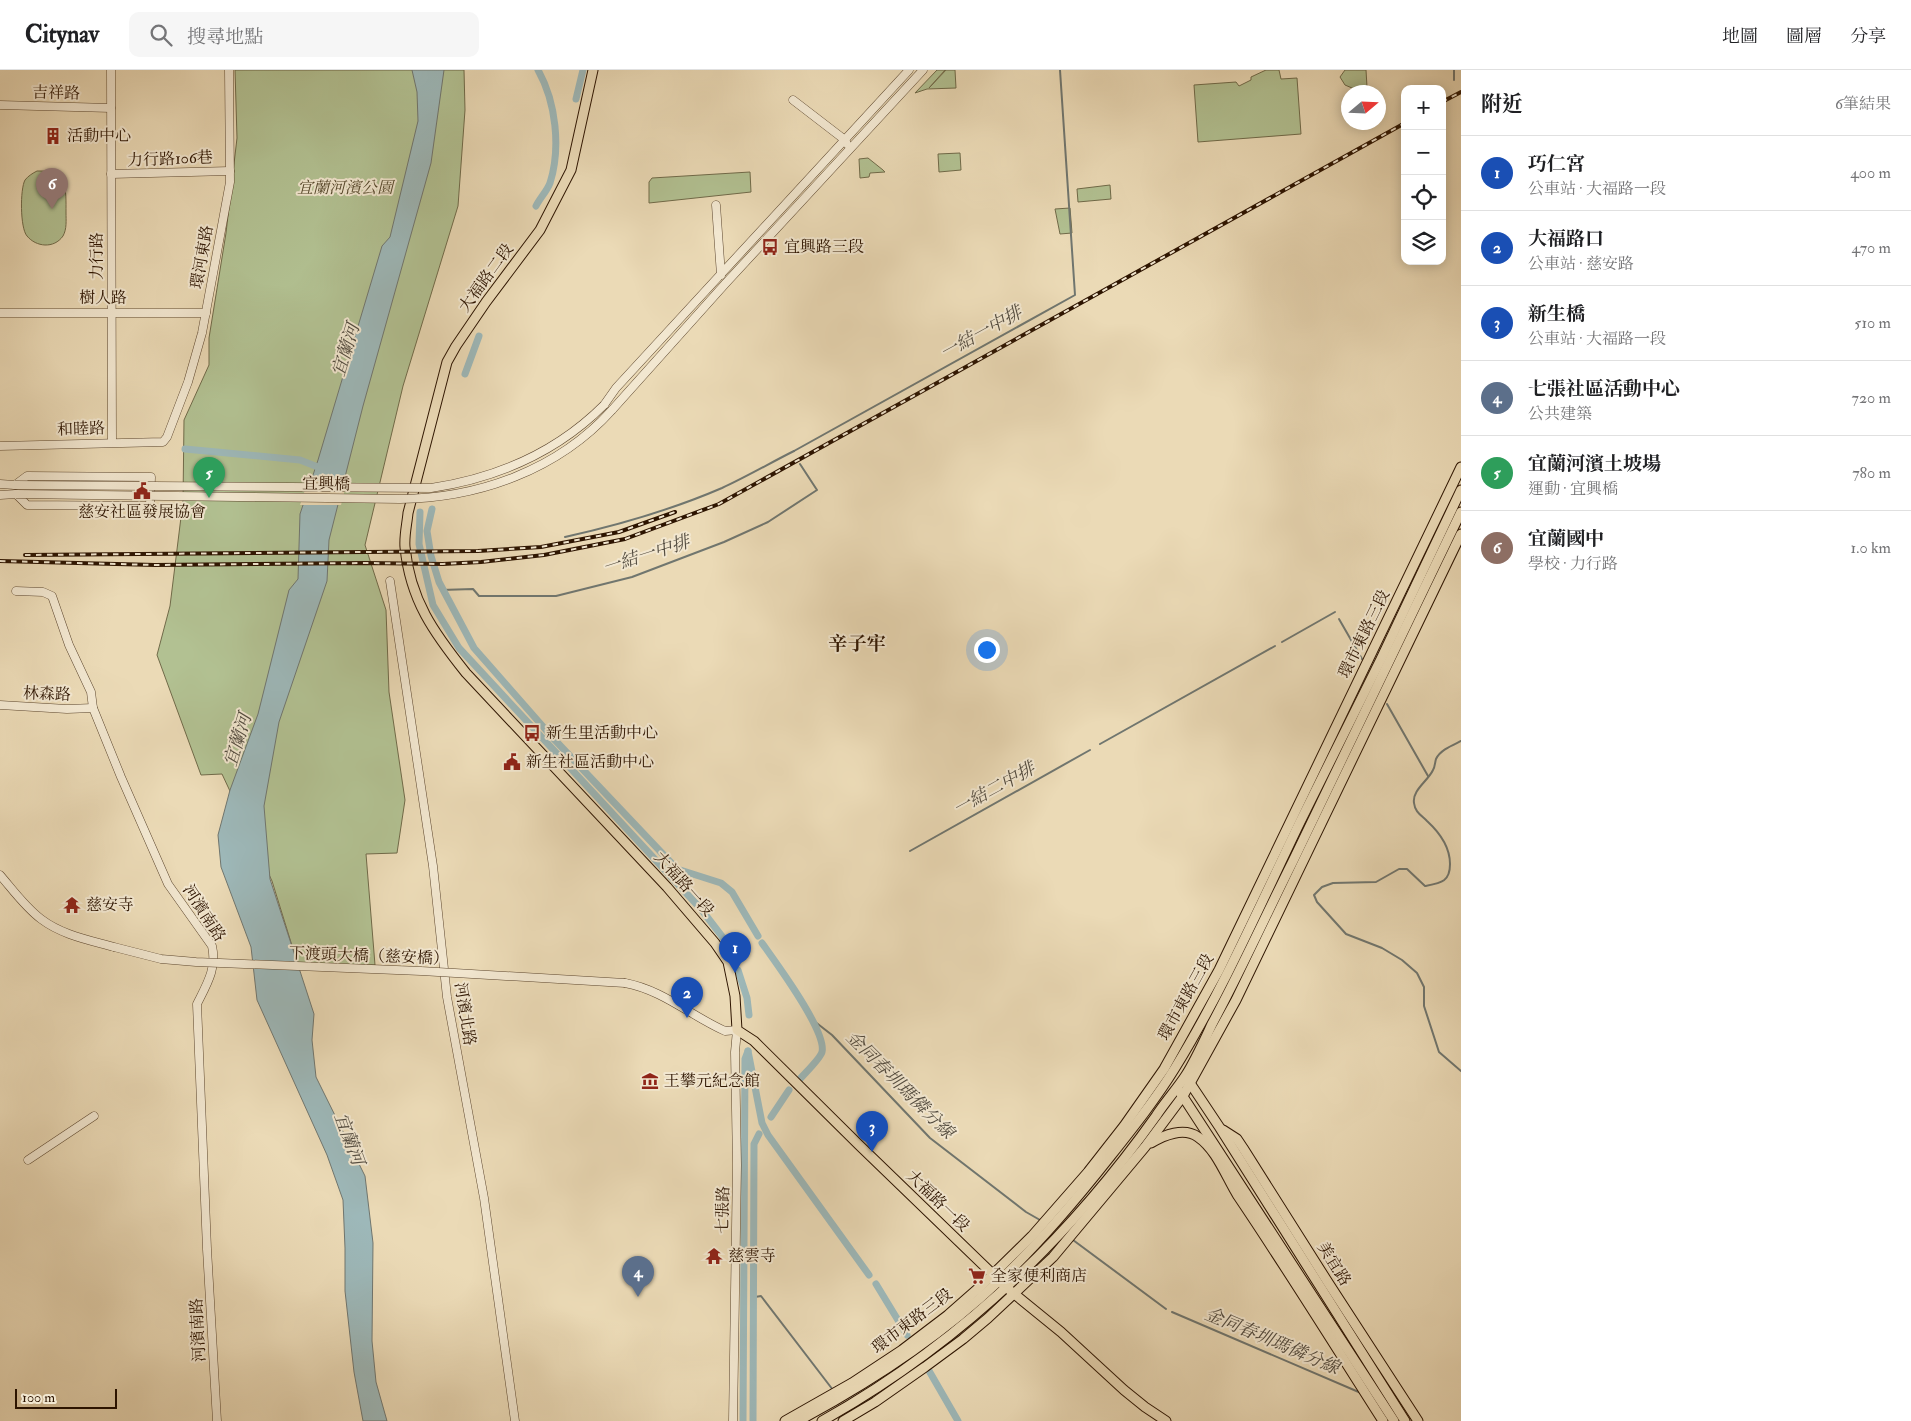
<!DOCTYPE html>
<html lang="zh-TW">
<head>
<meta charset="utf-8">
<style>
	body { margin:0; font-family:"IM FELL Double Pica","Noto Serif TC",serif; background:#f6f6f6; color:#202124 }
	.controls { position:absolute; right:15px; top:15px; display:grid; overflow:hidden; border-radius:10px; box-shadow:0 2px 12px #0003 }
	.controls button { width:45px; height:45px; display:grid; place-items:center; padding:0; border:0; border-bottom:1px solid #e0e0e0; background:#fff; color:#202124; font:25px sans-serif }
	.compass { position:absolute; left:1341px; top:15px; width:45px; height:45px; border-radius:50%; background:#fff; box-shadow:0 2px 12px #0003; rotate:71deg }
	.scale { position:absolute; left:15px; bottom:12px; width:102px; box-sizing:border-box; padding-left:5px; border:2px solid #2d1400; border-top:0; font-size:14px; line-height:18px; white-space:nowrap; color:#2d1400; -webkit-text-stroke:4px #f2e7d0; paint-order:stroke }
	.you { position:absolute; left:986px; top:579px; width:18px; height:18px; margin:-12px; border:4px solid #fff; border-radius:50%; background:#1a73e8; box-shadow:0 0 0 8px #1a73e833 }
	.badge { display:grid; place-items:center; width:32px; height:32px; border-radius:50%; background:#db2777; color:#fff; font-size:16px; font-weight:700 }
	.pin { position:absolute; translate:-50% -41px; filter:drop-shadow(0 1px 2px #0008) }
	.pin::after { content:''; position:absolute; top:26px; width:18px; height:15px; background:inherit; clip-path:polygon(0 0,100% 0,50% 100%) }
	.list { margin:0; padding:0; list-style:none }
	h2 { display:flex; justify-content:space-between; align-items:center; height:65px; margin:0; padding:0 20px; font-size:21px }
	h2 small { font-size:16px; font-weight:400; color:#757577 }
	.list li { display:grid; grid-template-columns:32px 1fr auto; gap:15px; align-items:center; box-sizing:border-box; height:75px; padding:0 20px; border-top:1px solid #e0e0e0 }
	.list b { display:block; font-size:19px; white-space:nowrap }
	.list p { margin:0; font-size:16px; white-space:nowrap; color:#757577 }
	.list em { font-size:16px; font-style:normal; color:#757577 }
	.icon { flex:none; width:28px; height:28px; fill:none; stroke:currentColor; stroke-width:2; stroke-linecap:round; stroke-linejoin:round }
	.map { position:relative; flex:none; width:1461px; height:1351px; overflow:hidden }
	header { display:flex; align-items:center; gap:30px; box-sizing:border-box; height:70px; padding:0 25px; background:#fff; border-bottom:1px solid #e0e0e0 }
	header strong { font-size:24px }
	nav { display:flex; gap:28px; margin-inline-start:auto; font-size:18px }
	.search { width:350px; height:45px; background:#f6f6f6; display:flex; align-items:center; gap:12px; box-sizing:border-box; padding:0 18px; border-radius:10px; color:#757577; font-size:19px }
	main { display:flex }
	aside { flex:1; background:#fff }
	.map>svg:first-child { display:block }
	.green { fill:#b2c192; stroke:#706a49 }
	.water { fill:#9db8b9; stroke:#70766f }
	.pier { fill:#ebdab6 }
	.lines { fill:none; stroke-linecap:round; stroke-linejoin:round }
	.stream { stroke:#70766f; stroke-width:2 }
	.canal { stroke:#9db8b9; stroke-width:7 }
	.minor-casing { stroke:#5c462e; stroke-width:9 }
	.major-casing { stroke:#2d1400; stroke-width:11 }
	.minor { stroke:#f2e7d0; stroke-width:8 }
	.major { stroke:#ebdab6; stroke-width:9 }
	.rail-casing { stroke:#2d1400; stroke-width:4 }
	.rail { stroke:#f2e7d0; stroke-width:2; stroke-dasharray:5.5; stroke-linecap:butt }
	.minor-bridge-casing { stroke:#5c462e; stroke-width:9; stroke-linecap:butt }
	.minor-bridge { stroke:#f2e7d0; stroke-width:8 }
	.labels { text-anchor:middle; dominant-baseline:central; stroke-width:4; stroke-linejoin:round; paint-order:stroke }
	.street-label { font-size:16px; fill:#2d1400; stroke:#f2e7d0 }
	.poi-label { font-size:16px; fill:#2d1400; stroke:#f2e7d0; text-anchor:start }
	.park-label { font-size:16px; font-style:italic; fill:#55482c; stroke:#f2e7d0 }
	.water-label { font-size:18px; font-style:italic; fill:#544d41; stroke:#f2e7d0 }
	.quarter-label { font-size:19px; font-weight:bold; fill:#2d1400; stroke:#f2e7d0 }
</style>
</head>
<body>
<header>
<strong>Citynav</strong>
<div class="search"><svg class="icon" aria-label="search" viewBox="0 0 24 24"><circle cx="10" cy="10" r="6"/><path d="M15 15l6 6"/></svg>搜尋地點</div>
<nav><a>地圖</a><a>圖層</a><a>分享</a></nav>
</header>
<main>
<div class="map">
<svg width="1461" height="1351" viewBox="0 0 1461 1351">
	<rect width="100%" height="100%" fill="#ebdab6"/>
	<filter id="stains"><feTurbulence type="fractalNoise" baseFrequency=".004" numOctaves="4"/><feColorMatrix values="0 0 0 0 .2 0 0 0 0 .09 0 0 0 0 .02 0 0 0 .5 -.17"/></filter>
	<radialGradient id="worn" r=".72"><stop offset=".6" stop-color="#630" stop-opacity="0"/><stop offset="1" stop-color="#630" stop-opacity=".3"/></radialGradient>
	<!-- green -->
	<g class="green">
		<polygon points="235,0 464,0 465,40 458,136 403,316 365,475 386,540 389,622 405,730 397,783 366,784 375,895 298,895 272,811 222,704 201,705 157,585 170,536 183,431 184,350 209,295 209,268 226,163 237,68"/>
		<polygon points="937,0 945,0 929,18 946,0 955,0 956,18 927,19 915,23"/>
		<polygon points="1266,0 1279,0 1281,9 1297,8 1301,64 1198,72 1194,15 1236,12 1239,16 1251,10 1251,7"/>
		<polygon points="1345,0 1366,0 1367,17 1359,21 1345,15 1340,7"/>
		<polygon points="960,83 961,100 939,102 938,84"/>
		<polygon points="868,88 883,100 885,102 870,103 869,107 860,108 859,89"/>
		<path d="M 37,101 C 68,100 66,119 66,143 C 66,150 67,159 63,166 C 54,179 36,177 27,166 C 20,158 20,119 25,110 C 28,106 33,103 37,101 Z"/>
		<polygon points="750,102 751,122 649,133 649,112 652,108"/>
		<polygon points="1110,115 1111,129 1078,132 1077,119"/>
		<polygon points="1070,138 1072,163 1060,164 1055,139"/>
	</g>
	<!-- water -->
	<polygon class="water" points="412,0 444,0 431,93 363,336 329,470 327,511 279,652 264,736 270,809 314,944 312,970 316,1007 365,1106 373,1173 372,1271 376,1312 387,1351 363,1351 354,1302 345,1221 345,1178 343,1130 327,1085 257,930 251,877 221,797 218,765 230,720 258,644 289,520 298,509 300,444 318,390 382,176 390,167 418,51 417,22"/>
	<!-- pier -->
	<polygon class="pier" points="308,411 347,411 341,435 300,435"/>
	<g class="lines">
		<!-- stream -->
		<g class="stream">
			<polyline points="1454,0 1454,10"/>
			<polyline points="794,381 1075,225 1060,0"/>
			<path d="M 565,467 C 619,455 671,440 722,418 C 746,407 770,393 794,381"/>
			<polyline points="441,520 473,519 479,526 556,526 632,507 724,472 768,452 817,420 800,394"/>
			<polyline points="1339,549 1362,589"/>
			<polyline points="1282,572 1335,542"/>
			<polyline points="1387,634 1428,706"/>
			<path d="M 1461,671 C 1453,675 1440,680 1436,689 C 1435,692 1435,697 1433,700 C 1428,711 1412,720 1414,733 C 1415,742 1421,745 1427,751 C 1439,762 1450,777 1450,794 C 1450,812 1441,813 1425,816 L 1407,799 L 1399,799 L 1376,812 L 1333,813 L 1322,817 L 1314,825 L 1317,832 L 1346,864 L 1382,878 L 1402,890 L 1417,903 L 1424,917 L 1424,936 L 1439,982 L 1461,1001"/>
			<polyline points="1100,674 1275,576"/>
			<polyline points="910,781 1090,680"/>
			<polyline points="814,951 832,965 930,1068 1026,1142 1040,1150"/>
			<polyline points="1073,1170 1166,1239"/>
			<polyline points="755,1227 761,1226 833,1320"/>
			<polyline points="1172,1242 1361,1323"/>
		</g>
		<!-- canal -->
		<g class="canal">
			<polyline points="576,29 583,0"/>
			<path d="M 536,136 C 540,128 547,121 550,113 C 561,78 556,32 538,0"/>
			<polyline points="465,304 479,266"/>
			<polyline points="185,379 300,390 323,399"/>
			<polyline points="432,439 427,461 431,486 439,512 474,578 553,668 677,799 721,813 732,822 758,866"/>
			<polyline points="420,442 419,474 433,535 459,578 701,839 724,869 730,882"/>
			<path d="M 762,873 C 776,893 827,961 822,982 C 820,989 805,1003 800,1009"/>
			<polyline points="738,900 747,928 749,945"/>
			<polyline points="748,981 762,1053 768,1065 869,1205"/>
			<polyline points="771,1047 789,1020"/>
			<polyline points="876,1214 907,1265"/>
			<polyline points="928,1299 958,1351"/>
			<polyline points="743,1351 745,989 748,981"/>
			<polyline points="753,1351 754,1074 759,1064"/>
		</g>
		<!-- minor casing -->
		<g class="minor-casing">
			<g id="minor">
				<polyline points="111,0 112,372"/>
				<polyline points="793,30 845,70 847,74"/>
				<polyline points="0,35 111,38"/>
				<polyline points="111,104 230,101"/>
				<polyline points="716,135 721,205"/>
				<polyline points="0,243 206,243"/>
				<polyline points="604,335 616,318 909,0"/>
				<polyline points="612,340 725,214 923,0"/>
				<polyline points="0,376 163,372 167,367 188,312 202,263 230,112 229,0"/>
				<polyline points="0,414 15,415 27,406 151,407 150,436 27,435 16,424 0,425"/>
				<polyline points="390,511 433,796 447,927 484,1128 515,1351"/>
				<path d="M 16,521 L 43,522 L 52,526 L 69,575 L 91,622 L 93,638 L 121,707 L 168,814 L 212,876 C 217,898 207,914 197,934 L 207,1179 L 217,1351"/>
				<polyline points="0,635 67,639 93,638"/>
				<path d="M 0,805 C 13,820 25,837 41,849 C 62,865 89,870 114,877"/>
				<path d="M 625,913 C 663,920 691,946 725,961 L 737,960 L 735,982 L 737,1095 L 733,1351"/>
				<polyline points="28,1090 94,1046"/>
			</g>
		</g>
		<!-- major casing -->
		<g class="major-casing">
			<g id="major">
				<path d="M 593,0 L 571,100 L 540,160 L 486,232 L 456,276 L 447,292 L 408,443 C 407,454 404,466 405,477 C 410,530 434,563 466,603 L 667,817 L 715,873 L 728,892 L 735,926 L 737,960 L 754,971 L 859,1075 L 1007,1218 L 1061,1262 L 1124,1320 L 1145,1337 L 1166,1351"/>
				<polyline points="1188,1010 1220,1058 1405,1351"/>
				<polyline points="1180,1022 1394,1351"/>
				<polyline points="1223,1060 1237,1069 1243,1078 1329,1214 1418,1351"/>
				<path d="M 1151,1073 C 1164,1065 1184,1057 1198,1067 C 1217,1080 1226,1107 1238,1126 C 1288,1200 1335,1276 1383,1351"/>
				<polyline points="785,1351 852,1313 902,1280 948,1245 981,1216 1032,1166 1088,1102 1124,1056 1164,999 1219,900 1461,397"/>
				<path d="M 798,1351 C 871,1312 940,1267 1000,1210 C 1040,1173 1075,1131 1109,1088 C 1132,1059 1156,1029 1175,998 C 1223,920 1260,835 1300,752 C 1327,698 1354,644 1381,589 C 1408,533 1434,476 1461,420"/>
				<path d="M 822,1351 C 956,1276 1067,1171 1156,1046 C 1165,1032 1177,1019 1186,1005 C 1196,989 1204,971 1212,954 C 1241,900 1266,845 1293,791 C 1349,674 1405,558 1461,442"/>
				<polyline points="843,1351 875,1332 925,1297 963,1269 988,1248 1053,1187 1145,1077 1183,1026 1236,930 1461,464"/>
			</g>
		</g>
		<!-- minor -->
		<use href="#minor" class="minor"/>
		<!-- major -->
		<use href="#major" class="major"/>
		<!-- rail casing -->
		<g class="rail-casing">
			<g id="rail">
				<polyline points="1442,32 1461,22"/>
				<polyline points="25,485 478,481 541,477 619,462 675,442"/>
				<polyline points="0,491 155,495 366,493 443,494 481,492 544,485 625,469 719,434 1405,53"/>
			</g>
		</g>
		<!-- rail -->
		<use href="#rail" class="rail"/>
		<!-- minor-bridge casing -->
		<g class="minor-bridge-casing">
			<g id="minor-bridge">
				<path d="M 15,415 L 431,418 C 497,408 556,383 604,335"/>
				<path d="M 16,424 L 400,429 C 479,428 558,400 612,340"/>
				<polyline points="114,877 161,889 196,892 421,901 625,913"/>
			</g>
		</g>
		<!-- minor-bridge -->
		<use href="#minor-bridge" class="minor-bridge"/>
	</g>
	<!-- icons -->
	<defs>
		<g id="building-bare" transform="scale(1.35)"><path d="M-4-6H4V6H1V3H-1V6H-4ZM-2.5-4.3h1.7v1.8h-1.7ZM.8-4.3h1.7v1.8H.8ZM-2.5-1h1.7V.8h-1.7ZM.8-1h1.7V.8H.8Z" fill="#8f2418" stroke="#f2e7d0" stroke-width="2.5" paint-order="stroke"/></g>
		<g id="bus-bare" transform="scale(1.35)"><path d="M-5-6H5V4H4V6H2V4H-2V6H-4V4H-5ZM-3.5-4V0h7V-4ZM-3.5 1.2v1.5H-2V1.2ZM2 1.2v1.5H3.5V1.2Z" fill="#8f2418" stroke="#f2e7d0" stroke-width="2.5" paint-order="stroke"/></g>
		<g id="civic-bare" transform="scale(1.35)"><path d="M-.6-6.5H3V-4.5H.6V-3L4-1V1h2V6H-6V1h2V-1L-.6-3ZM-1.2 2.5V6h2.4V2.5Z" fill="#8f2418" stroke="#f2e7d0" stroke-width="2.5" paint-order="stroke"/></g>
		<g id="temple-bare" transform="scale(1.35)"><path d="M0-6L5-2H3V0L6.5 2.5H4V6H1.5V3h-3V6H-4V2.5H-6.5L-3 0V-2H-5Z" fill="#8f2418" stroke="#f2e7d0" stroke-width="2.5" paint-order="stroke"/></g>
		<g id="museum-bare" transform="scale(1.35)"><path d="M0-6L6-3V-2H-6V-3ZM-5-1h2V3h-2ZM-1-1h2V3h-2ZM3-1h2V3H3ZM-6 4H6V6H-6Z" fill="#8f2418" stroke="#f2e7d0" stroke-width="2.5" paint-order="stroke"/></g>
		<g id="supermarket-bare" transform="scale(1.35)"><path d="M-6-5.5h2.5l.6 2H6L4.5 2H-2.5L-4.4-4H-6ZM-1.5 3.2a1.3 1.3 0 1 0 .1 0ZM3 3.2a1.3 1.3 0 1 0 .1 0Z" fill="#8f2418" stroke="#f2e7d0" stroke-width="2.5" paint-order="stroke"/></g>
	</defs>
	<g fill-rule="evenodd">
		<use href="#building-bare" x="53" y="66"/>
		<use href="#bus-bare" x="770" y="177"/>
		<use href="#civic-bare" x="142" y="421"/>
		<use href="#bus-bare" x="532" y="663"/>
		<use href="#civic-bare" x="512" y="692"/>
		<use href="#temple-bare" x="72" y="835"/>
		<use href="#museum-bare" x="650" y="1011"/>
		<use href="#temple-bare" x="714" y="1186"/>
		<use href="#supermarket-bare" x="977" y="1206"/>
	</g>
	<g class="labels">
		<!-- street labels -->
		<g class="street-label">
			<text transform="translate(56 23) rotate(1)">吉祥路</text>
			<text transform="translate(170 89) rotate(-2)">力行路106巷</text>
			<text transform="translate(97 186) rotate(-90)">力行路</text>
			<text transform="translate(202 187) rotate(-80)">環河東路</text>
			<text transform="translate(486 208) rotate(-54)">大福路二段</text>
			<text x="103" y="228">樹人路</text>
			<text transform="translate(81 359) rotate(-2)">和睦路</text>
			<text transform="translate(326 414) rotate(1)">宜興橋</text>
			<text transform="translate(1364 564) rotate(-64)">環市東路三段</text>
			<text transform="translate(47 624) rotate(2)">林森路</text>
			<text transform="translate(684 814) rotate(48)">大福路一段</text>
			<text transform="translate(204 843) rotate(57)">河濱南路</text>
			<text transform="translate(369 886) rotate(2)">下渡頭大橋（慈安橋）</text>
			<text transform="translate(1186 927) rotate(-61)">環市東路三段</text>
			<text transform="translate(465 944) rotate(81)">河濱北路</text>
			<text transform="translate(938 1131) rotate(44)">大福路一段</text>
			<text transform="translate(723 1140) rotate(-89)">七張路</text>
			<text transform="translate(1334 1194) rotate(58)">美宜路</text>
			<text transform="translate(912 1251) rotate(-37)">環市東路三段</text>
			<text transform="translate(198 1260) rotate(-93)">河濱南路</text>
		</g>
		<!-- poi labels -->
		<g class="poi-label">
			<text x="67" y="66">活動中心</text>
			<text x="784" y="177">宜興路三段</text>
			<text x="142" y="442" text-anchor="middle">慈安社區發展協會</text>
			<text x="546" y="663">新生里活動中心</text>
			<text x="526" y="692">新生社區活動中心</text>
			<text x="86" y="835">慈安寺</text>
			<text x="664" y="1011">王攀元紀念館</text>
			<text x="728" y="1186">慈雲寺</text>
			<text x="991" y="1206">全家便利商店</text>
		</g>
		<!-- park labels -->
		<g class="park-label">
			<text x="345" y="118">宜蘭河濱公園</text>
		</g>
		<!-- water labels -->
		<g class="water-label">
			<text transform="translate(981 263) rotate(-29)">一結一中排</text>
			<text transform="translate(346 280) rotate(-73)">宜蘭河</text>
			<text transform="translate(646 485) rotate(-18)">一結一中排</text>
			<text transform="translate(238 670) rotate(-73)">宜蘭河</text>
			<text transform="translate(994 719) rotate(-29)">一結二中排</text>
			<text transform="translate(900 1015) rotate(45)">金同春圳瑪僯分線</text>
			<text transform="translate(349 1069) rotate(70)">宜蘭河</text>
			<text transform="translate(1272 1271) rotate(23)">金同春圳瑪僯分線</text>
		</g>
		<!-- quarter labels -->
		<g class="quarter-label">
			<text x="857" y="574">辛子牢</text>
		</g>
	</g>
	<rect width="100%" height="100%" filter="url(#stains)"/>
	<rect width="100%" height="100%" fill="url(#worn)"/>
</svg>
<div class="controls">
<button>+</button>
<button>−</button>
<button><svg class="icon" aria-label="locate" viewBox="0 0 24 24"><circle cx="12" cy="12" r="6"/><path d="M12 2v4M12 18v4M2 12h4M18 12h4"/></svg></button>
<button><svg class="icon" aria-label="layers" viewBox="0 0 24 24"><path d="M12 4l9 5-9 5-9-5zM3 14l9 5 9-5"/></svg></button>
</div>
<svg class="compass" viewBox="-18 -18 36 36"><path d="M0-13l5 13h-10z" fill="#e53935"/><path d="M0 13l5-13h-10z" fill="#757577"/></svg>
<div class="scale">100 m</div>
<div class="you"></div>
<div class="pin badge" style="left:735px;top:903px;background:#1a4fb4">1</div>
<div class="pin badge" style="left:687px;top:948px;background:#1a4fb4">2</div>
<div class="pin badge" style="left:872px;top:1082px;background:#1a4fb4">3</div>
<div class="pin badge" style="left:638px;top:1227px;background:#5c6f8a">4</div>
<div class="pin badge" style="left:209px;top:428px;background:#2e9e5b">5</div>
<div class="pin badge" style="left:52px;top:139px;background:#8d6e63">6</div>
</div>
<aside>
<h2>附近<small>6筆結果</small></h2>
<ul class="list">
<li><span class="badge" style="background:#1a4fb4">1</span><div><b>巧仁宮</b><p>公車站 · 大福路一段</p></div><em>400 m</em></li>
<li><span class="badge" style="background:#1a4fb4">2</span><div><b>大福路口</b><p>公車站 · 慈安路</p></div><em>470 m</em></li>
<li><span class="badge" style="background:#1a4fb4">3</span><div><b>新生橋</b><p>公車站 · 大福路一段</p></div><em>510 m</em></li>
<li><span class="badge" style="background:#5c6f8a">4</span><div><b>七張社區活動中心</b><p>公共建築</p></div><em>720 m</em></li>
<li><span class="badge" style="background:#2e9e5b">5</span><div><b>宜蘭河濱土坡場</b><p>運動 · 宜興橋</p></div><em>780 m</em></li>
<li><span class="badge" style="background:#8d6e63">6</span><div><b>宜蘭國中</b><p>學校 · 力行路</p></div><em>1.0 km</em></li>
</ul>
</aside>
</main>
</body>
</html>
